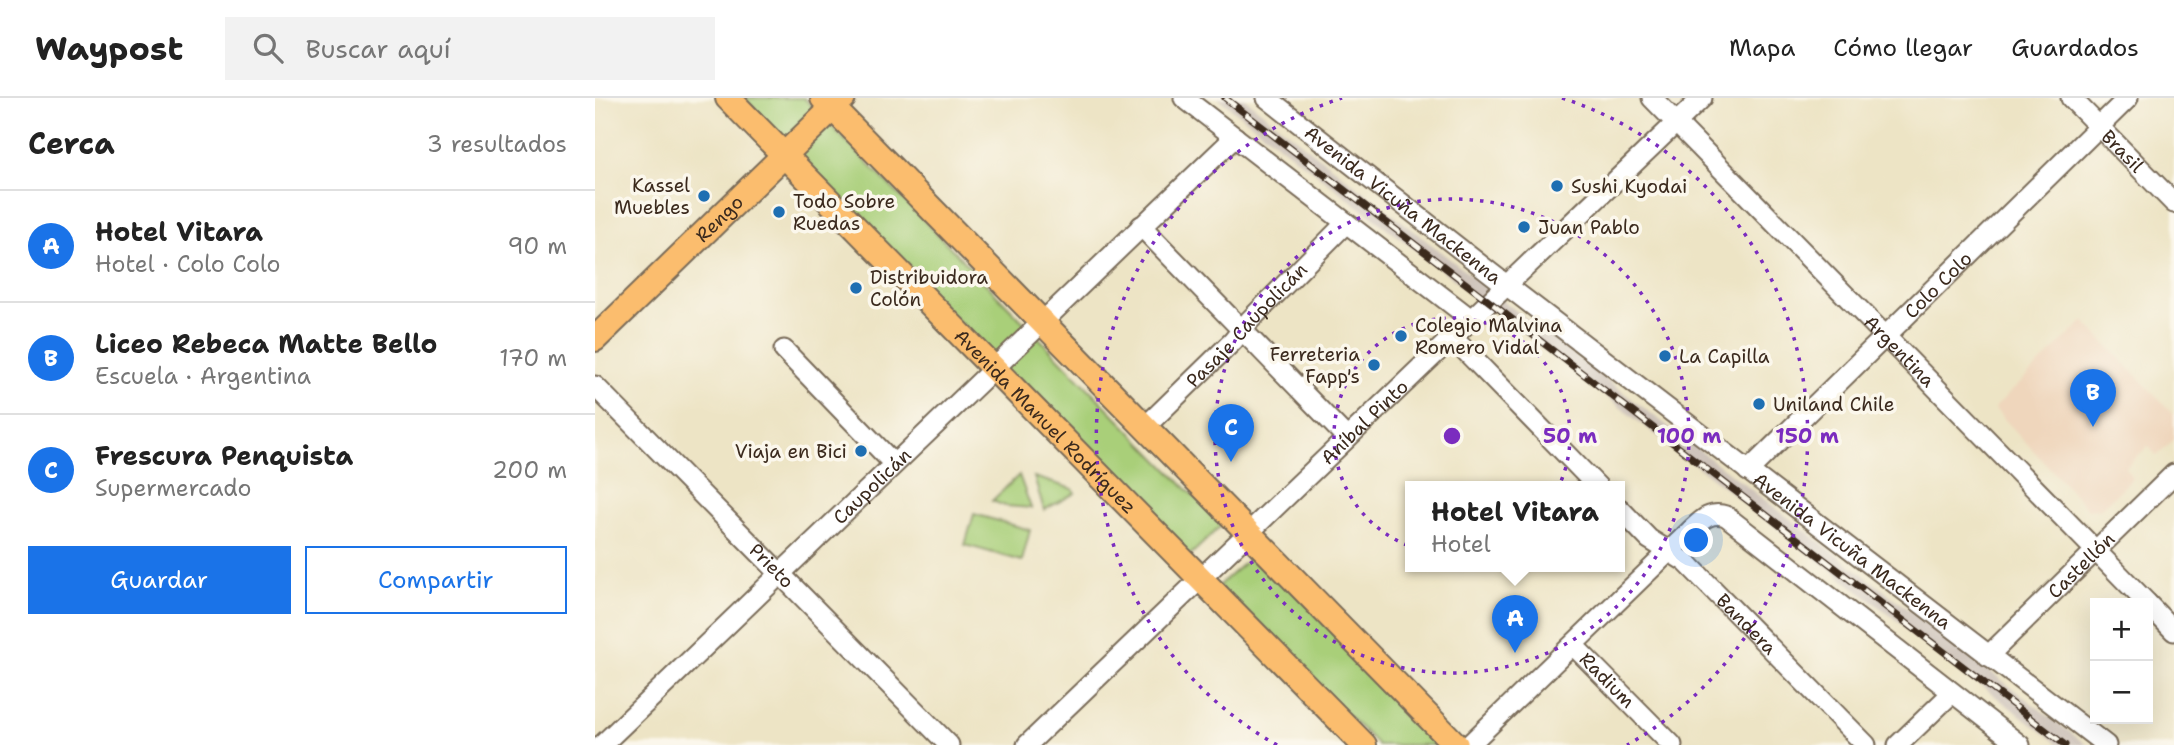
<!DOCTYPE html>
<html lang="es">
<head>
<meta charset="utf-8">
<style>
	body { margin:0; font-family:"Shantell Sans",sans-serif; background:#f2f2f2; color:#222 }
	.controls { position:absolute; right:21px; bottom:21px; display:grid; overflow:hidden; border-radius:0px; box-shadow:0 7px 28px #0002 }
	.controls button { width:63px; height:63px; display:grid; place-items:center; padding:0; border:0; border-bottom:2px solid #e0e0e0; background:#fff; color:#222; font:35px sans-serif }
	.you { position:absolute; left:1102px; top:443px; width:24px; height:24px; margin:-18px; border:5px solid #fff; border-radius:50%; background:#1a73e8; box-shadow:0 0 0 10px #1a73e833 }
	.badge { display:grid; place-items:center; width:46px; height:46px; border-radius:50%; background:#1a73e8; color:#fff; font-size:23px; font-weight:700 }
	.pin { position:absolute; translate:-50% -58px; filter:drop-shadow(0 2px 4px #0008) }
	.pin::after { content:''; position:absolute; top:37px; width:24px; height:21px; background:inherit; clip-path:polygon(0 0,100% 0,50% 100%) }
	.popup { position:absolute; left:810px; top:383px; width:220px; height:91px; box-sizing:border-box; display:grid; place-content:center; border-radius:0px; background:#fff; filter:drop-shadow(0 2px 5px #0005); font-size:23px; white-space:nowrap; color:#767676 }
	.popup b { font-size:26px; color:#222 }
	.popup::after { content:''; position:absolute; left:50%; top:100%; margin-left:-14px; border:14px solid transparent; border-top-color:#fff }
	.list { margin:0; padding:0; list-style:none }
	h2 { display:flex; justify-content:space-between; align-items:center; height:91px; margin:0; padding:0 28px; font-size:30px }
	h2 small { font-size:23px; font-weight:400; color:#767676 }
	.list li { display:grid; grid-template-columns:46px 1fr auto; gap:21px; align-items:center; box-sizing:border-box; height:112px; padding:0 28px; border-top:2px solid #e0e0e0 }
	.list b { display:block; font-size:26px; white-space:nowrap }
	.list p { margin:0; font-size:23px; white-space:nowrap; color:#767676 }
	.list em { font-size:23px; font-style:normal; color:#767676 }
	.actions { display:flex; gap:14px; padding:21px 28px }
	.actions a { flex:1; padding:16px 0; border:2px solid #1a73e8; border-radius:0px; text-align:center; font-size:24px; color:#1a73e8 }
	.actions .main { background:#1a73e8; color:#fff }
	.icon { flex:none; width:38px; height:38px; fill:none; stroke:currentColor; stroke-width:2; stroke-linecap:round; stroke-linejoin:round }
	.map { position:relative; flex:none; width:1579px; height:647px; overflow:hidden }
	header { display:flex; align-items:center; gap:42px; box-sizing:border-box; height:98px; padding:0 35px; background:#fff; border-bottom:2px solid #e0e0e0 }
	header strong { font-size:33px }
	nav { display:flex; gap:38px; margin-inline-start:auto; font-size:24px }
	.search { width:490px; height:63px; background:#f2f2f2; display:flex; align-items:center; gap:18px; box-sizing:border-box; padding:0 24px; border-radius:0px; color:#767676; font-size:26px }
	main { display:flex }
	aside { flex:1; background:#fff }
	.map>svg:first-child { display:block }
	.built { fill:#efd6bc }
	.industrial { fill:#cdc2b9 }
	.green { fill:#a9cf79; stroke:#727c4c; stroke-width:2 }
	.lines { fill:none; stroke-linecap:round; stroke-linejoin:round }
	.minor-casing { stroke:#796b58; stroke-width:23 }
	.major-casing { stroke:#796b58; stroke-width:28 }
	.minor { stroke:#fff; stroke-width:19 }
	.major { stroke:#fbbd6e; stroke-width:24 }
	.rail-casing { stroke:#3b2a1e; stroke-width:7 }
	.rail { stroke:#fbf7ec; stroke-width:4.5; stroke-dasharray:13; stroke-linecap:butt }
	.ring { fill:none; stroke:#7b2cbf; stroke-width:3.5; stroke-dasharray:3.5 7 }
	.poi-dot { fill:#1f6fb2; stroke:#fbf7ec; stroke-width:2.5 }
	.labels { text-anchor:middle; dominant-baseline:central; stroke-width:7; stroke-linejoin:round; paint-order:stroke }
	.street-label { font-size:19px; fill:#3b2a1e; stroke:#fbf7ec }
	.poi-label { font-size:19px; fill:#3b2a1e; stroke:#fbf7ec; text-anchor:start }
	.centre { fill:#7b2cbf; stroke:#fbf7ec; stroke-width:3.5 }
	.ring-label { font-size:21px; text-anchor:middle; font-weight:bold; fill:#7b2cbf; stroke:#fbf7ec; stroke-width:7; stroke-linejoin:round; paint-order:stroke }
</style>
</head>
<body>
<header>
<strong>Waypost</strong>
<div class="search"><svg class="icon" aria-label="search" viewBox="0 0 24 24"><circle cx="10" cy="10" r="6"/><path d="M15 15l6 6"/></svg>Buscar aquí</div>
<nav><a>Mapa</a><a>Cómo llegar</a><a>Guardados</a></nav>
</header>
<main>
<aside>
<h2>Cerca<small>3 resultados</small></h2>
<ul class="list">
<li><span class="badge">A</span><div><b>Hotel Vitara</b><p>Hotel · Colo Colo</p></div><em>90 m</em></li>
<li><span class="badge">B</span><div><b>Liceo Rebeca Matte Bello</b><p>Escuela · Argentina</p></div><em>170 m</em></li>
<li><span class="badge">C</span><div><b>Frescura Penquista</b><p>Supermercado</p></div><em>200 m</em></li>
</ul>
<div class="actions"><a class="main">Guardar</a><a>Compartir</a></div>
</aside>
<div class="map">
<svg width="1579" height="647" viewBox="0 0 1579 647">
	<rect width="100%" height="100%" fill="#fbf7ec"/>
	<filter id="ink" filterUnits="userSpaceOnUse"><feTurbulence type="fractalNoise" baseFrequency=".0143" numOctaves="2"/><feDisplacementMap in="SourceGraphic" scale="14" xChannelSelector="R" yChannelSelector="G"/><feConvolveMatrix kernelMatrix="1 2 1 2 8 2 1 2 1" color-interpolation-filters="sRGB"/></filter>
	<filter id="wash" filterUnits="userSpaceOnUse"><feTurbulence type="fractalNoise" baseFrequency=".00686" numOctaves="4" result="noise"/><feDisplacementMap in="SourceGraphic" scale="28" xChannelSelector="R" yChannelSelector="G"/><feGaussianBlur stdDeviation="1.57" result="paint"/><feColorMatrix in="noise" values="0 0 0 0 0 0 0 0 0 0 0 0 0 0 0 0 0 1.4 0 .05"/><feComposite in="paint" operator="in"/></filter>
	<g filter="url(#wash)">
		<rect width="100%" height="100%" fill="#ede4c5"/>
		<!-- built -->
		<polygon class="built" points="1489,223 1579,317 1579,342 1562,358 1553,348 1530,370 1538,380 1504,412 1493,411 1399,310"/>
		<!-- industrial -->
		<polygon class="industrial" points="623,0 649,0 920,212 1492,647 1464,647"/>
		<!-- green -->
		<g class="green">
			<polygon points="149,0 209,0 627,427 591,461"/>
			<polygon points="424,377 436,410 410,408 397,403"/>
			<polygon points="439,379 478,391 480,395 449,412"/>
			<polygon points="379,416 435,432 427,463 370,447"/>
			<polygon points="662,454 849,647 783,647 623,488"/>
		</g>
	</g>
	<g filter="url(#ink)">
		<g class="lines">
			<!-- minor casing -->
			<g class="minor-casing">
				<g id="minor">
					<polyline points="589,0 876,221"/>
					<path id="s1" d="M 672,0 L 897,176 L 1511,647"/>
					<path id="s2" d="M 1057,0 L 1552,505"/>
					<path id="s3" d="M 1476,0 L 1579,105"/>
					<polyline points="546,128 752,340"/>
					<polyline points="857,239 1003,389"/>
					<polyline points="189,252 299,366"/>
					<path id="s4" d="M 0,288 L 354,647"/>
					<path id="s5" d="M 550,329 L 638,243 L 655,222 L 751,125"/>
					<path id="s6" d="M 1153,373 L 1533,0"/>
					<path id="s7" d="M 1025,411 L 1054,441 L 1091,464 L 1271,647"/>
					<polyline points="1553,506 1579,533"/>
					<path id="s8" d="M 978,547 L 1077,647"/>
					<path id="s9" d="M 1393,558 L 1579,376"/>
					<path id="s10" d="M 7,647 L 640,39"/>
					<path id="s11" d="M 432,647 L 1107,0"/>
					<path d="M 874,647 L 1093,435 C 1105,424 1114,412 1131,418 L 1425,647"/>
					<polyline points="1303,647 1357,595"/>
				</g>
			</g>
			<!-- major casing -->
			<g class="major-casing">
				<g id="major">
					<path id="s12" d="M 133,0 L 769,647"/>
					<polyline points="228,0 861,647"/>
					<path id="s13" d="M 0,241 L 248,0"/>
				</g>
			</g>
			<!-- minor -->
			<use href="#minor" class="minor"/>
			<!-- major -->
			<use href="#major" class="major"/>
			<!-- rail casing -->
			<g class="rail-casing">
				<polyline id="rail" points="630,0 1470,647"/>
			</g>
			<!-- rail -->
			<use href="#rail" class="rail"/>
		</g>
	</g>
	<!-- distance rings -->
	<g class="ring">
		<circle cx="857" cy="338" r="118"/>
		<circle cx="857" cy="338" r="237"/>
		<path d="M682 647A355 355 0 0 1 747 0M967 0A355 355 0 0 1 1032 647"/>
	</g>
	<!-- markers -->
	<g class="poi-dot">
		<circle cx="962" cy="88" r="7"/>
		<circle cx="109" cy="98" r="7"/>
		<circle cx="184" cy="114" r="7"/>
		<circle cx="929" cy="129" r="7"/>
		<circle cx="261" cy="190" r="7"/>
		<circle cx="806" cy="238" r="7"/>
		<circle cx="1070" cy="258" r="7"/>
		<circle cx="779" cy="267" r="7"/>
		<circle cx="1164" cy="306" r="7"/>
		<circle cx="266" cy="353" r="7"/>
	</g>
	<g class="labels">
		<!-- street labels -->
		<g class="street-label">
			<text stroke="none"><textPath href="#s3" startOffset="74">Brasil</textPath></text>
			<text stroke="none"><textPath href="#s1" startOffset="173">Avenida Vicuña Mackenna</textPath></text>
			<text stroke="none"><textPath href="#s13" startOffset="173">Rengo</textPath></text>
			<text stroke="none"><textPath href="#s6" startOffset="266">Colo Colo</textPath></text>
			<text stroke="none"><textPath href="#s5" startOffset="144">Pasaje Caupolicán</textPath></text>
			<text stroke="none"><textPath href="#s2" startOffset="354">Argentina</textPath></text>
			<text stroke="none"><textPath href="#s12" startOffset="453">Avenida Manuel Rodríguez</textPath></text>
			<text stroke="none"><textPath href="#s11" startOffset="467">Aníbal Pinto</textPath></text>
			<text stroke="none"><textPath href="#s10" startOffset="374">Caupolicán</textPath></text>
			<text stroke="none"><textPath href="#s1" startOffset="740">Avenida Vicuña Mackenna</textPath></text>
			<text stroke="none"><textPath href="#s9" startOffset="130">Castellón</textPath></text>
			<text stroke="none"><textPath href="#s4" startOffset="252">Prieto</textPath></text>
			<text stroke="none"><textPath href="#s7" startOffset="172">Bandera</textPath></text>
			<text stroke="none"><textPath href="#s8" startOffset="49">Radium</textPath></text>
		</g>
		<!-- poi labels -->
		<g class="poi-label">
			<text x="95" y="87" text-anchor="end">Kassel<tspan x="95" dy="22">Muebles</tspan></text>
			<text x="976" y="88">Sushi Kyodai</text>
			<text x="198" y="103">Todo Sobre<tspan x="198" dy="22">Ruedas</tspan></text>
			<text x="943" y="129">Juan Pablo</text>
			<text x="275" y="179">Distribuidora<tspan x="275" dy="22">Colón</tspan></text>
			<text x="820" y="227">Colegio Malvina<tspan x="820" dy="22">Romero Vidal</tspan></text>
			<text x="765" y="256" text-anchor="end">Ferreteria<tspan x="765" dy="22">Fapp's</tspan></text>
			<text x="1084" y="258">La Capilla</text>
			<text x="1178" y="306">Uniland Chile</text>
			<text x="252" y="353" text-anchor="end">Viaja en Bici</text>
		</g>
	</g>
	<circle cx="857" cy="338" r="10" class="centre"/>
	<g class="ring-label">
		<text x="975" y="345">50 m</text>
		<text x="1094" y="345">100 m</text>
		<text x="1212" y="345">150 m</text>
	</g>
</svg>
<div class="controls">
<button>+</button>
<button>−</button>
</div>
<div class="you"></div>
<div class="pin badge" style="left:920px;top:555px">A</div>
<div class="popup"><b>Hotel Vitara</b>Hotel</div>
<div class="pin badge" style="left:1498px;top:329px">B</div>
<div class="pin badge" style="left:636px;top:364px">C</div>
</div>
</main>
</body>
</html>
